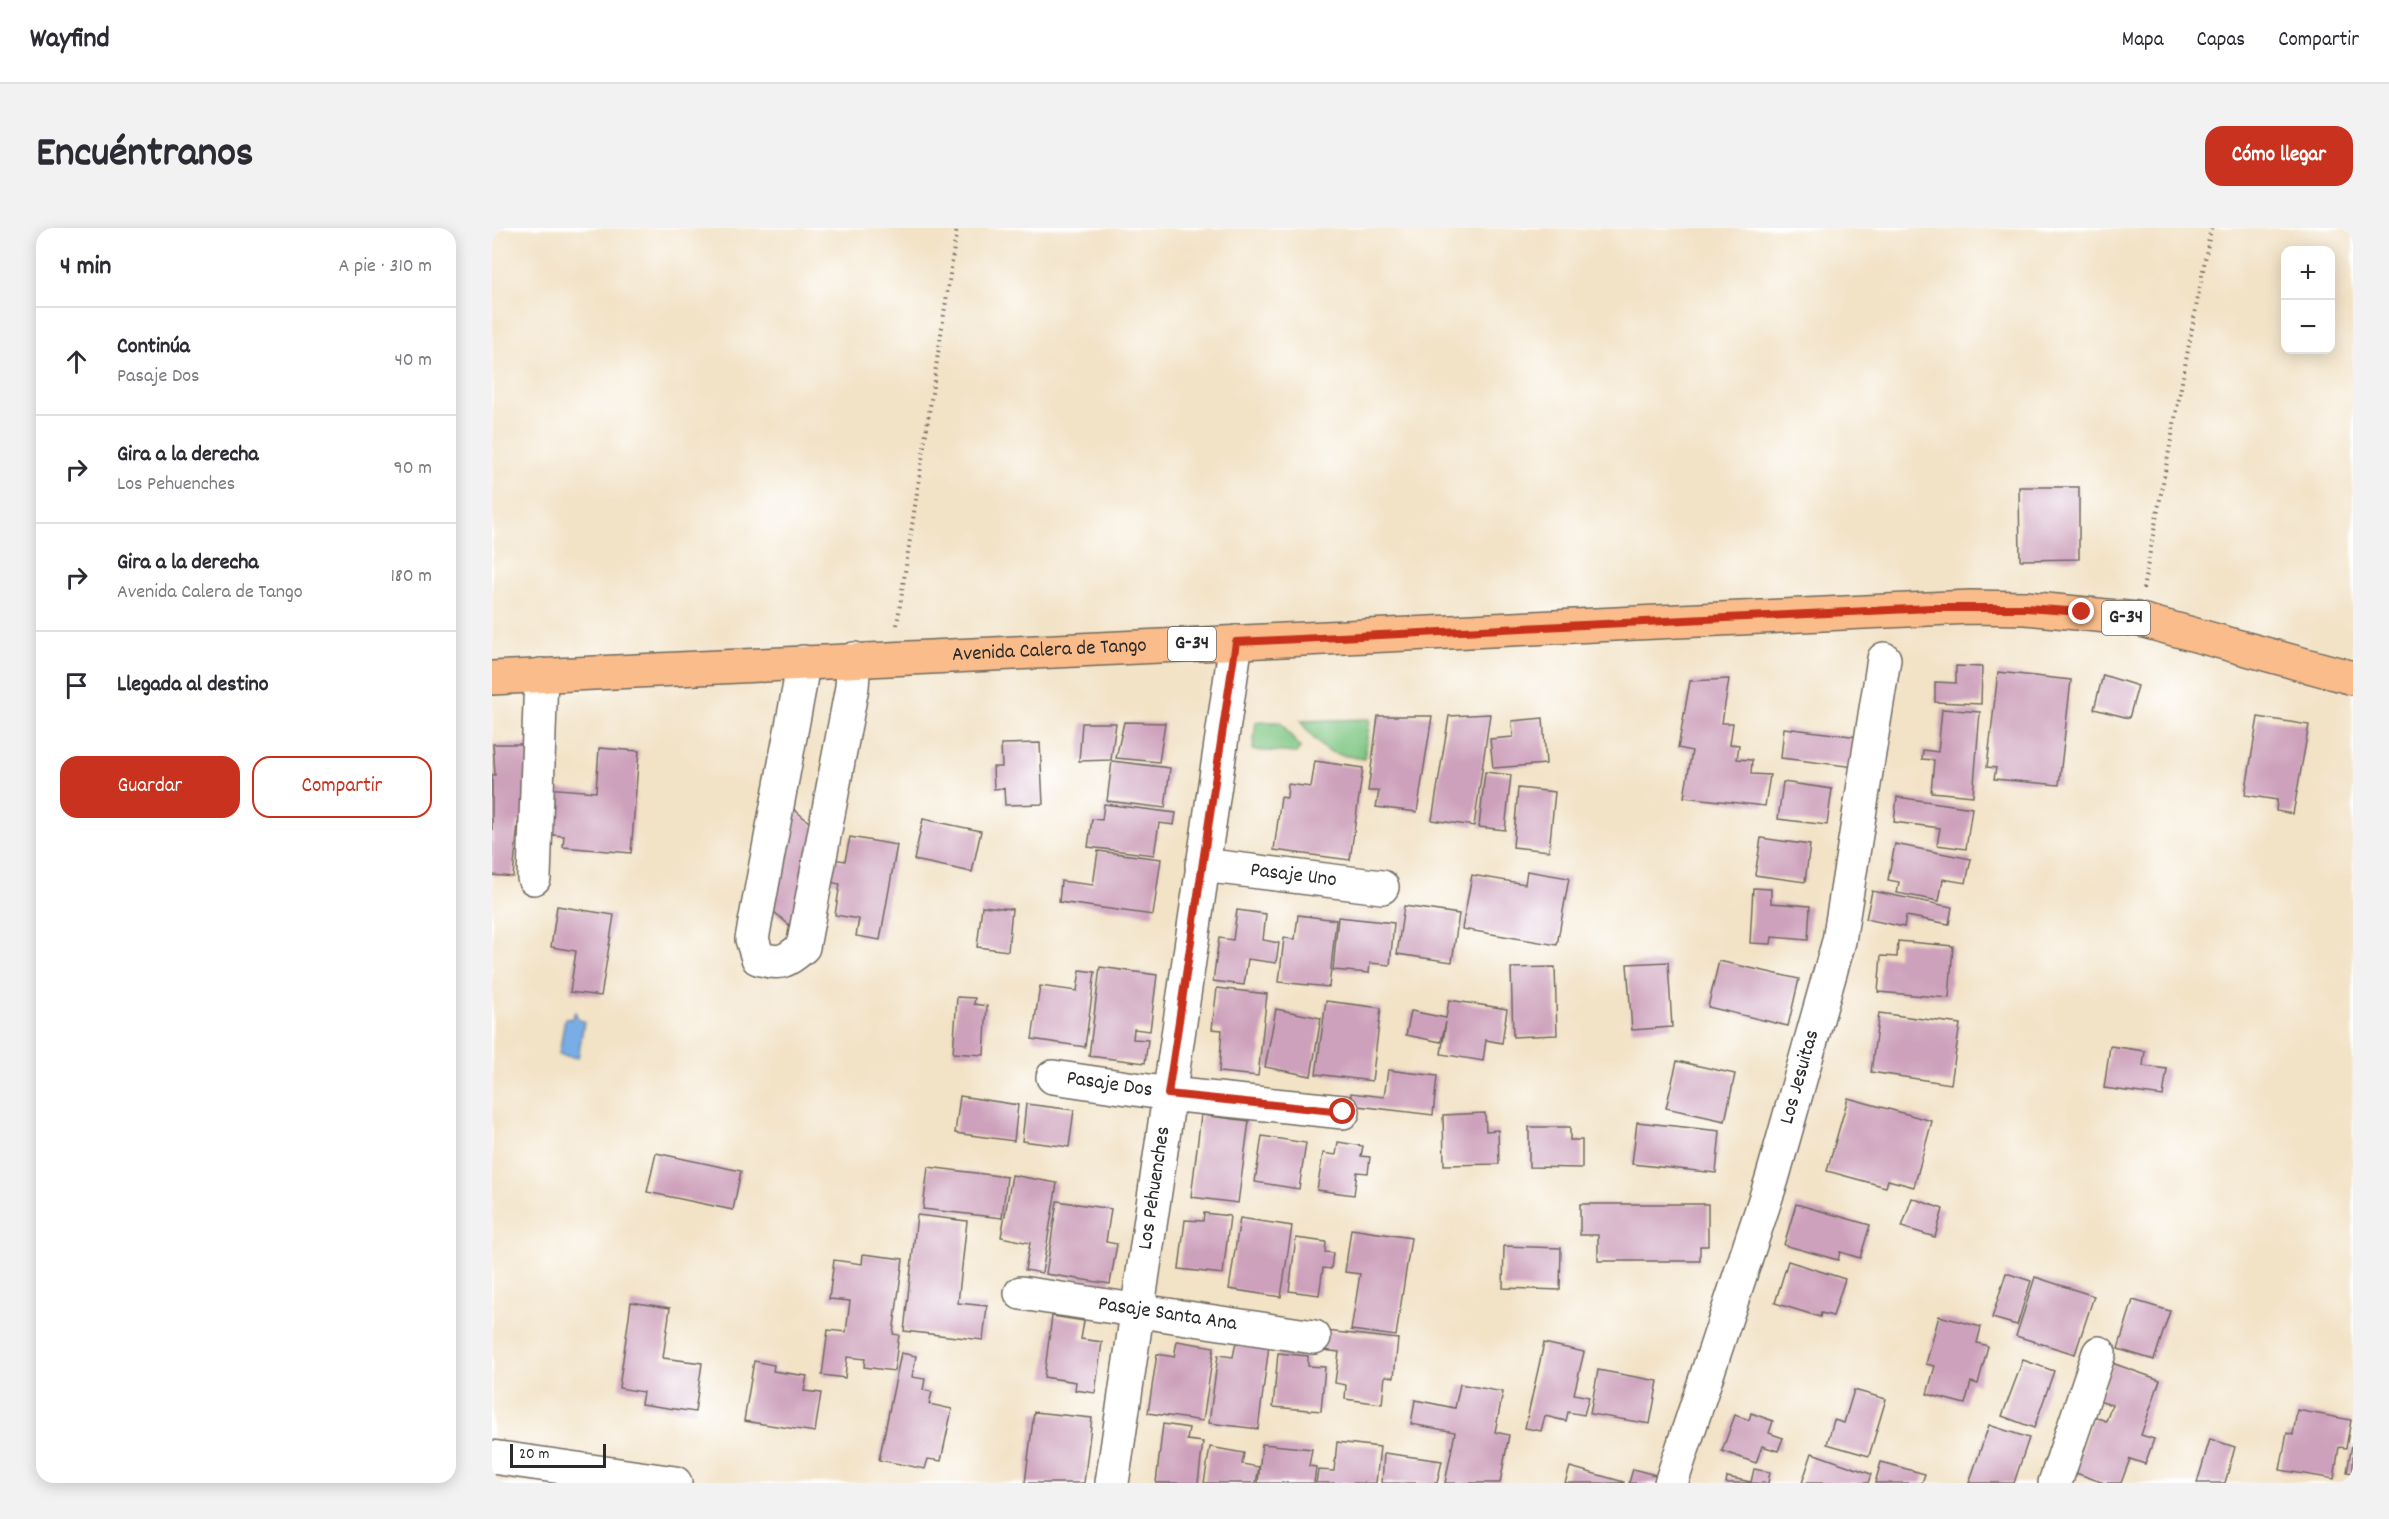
<!DOCTYPE html>
<html lang="es">
<head>
<meta charset="utf-8">
<style>
	body { margin:0; font-family:Dekko,sans-serif; background:#f2f2f3; color:#2b2b33 }
	.controls { position:absolute; right:18px; top:18px; display:grid; overflow:hidden; border-radius:12px; box-shadow:0 3px 15px #0003 }
	.controls button { width:54px; height:54px; display:grid; place-items:center; padding:0; border:0; border-bottom:2px solid #e1e1e2; background:#fff; color:#2b2b33; font:30px sans-serif }
	.scale { position:absolute; left:18px; bottom:15px; width:96px; box-sizing:border-box; padding-left:6px; border:3px solid #2b2b2b; border-top:0; font-size:16px; line-height:21px; white-space:nowrap; color:#2b2b2b; -webkit-text-stroke:4px #fff; paint-order:stroke }
	.stop { position:absolute; width:18px; height:18px; margin:-14px; border:4px solid #c8321e; border-radius:50%; background:#fff }
	.stop.end { background:#c8321e; border-color:#fff; box-shadow:0 2px 6px #0008 }
	.list { margin:0; padding:0; list-style:none }
	h2 { display:flex; justify-content:space-between; align-items:center; height:78px; margin:0; padding:0 24px; font-size:26px }
	h2 small { font-size:20px; font-weight:400; color:#7c7c81 }
	.list li { display:grid; grid-template-columns:39px 1fr auto; gap:18px; align-items:center; box-sizing:border-box; height:108px; padding:0 24px; border-top:2px solid #e1e1e2 }
	.list b { display:block; font-size:22px; white-space:nowrap }
	.list p { margin:0; font-size:20px; white-space:nowrap; color:#7c7c81 }
	.list em { font-size:20px; font-style:normal; color:#7c7c81 }
	.actions { display:flex; gap:12px; padding:18px 24px }
	.actions a { flex:1; padding:14px 0; border:2px solid #c8321e; border-radius:18px; text-align:center; font-size:21px; color:#c8321e }
	.actions .main { background:#c8321e; color:#fff }
	.icon { flex:none; width:33px; height:33px; fill:none; stroke:currentColor; stroke-width:2; stroke-linecap:round; stroke-linejoin:round }
	.map { position:relative; flex:none; width:1861px; height:1255px; overflow:hidden; border-radius:18px }
	header { display:flex; align-items:center; gap:36px; box-sizing:border-box; height:84px; padding:0 30px; background:#fff; border-bottom:2px solid #e1e1e2 }
	header strong { font-size:28px }
	nav { display:flex; gap:33px; margin-inline-start:auto; font-size:21px }
	.intro { display:flex; align-items:center; justify-content:space-between; box-sizing:border-box; height:144px; padding:0 36px }
	h1 { margin:0; font-size:42px }
	.button { padding:15px 27px; border-radius:18px; background:#c8321e; color:#fff; font-size:21px; font-weight:700 }
	main { display:flex; gap:36px; padding:0 36px }
	aside { flex:1; background:#fff; border-radius:18px; box-shadow:0 3px 15px #0003 }
	.map>svg:first-child { display:block }
	.green { fill:#7ec582; stroke:#547856; stroke-width:1.5 }
	.water { fill:#78ade6; stroke:#526c88; stroke-width:1.5 }
	.building { fill:#cda1bb }
	.lines { fill:none; stroke-linecap:round; stroke-linejoin:round }
	.minor-casing { stroke:#716b61; stroke-width:36 }
	.major-casing { stroke:#716b61; stroke-width:36 }
	.path { stroke:#716b61; stroke-width:4; stroke-dasharray:1.5 4.5; stroke-linecap:butt }
	.minor { stroke:#fff; stroke-width:33 }
	.major { stroke:#f9bc8a; stroke-width:33 }
	.route { stroke:#c8321e; stroke-width:8 }
	.labels { text-anchor:middle; dominant-baseline:central; stroke-width:4.5; stroke-linejoin:round; paint-order:stroke }
	.shield { fill:#fff; stroke:#6b6b6b; stroke-width:1.5 }
	.shield-label { font-size:20px; font-weight:bold; fill:#2b2b2b }
	.street-label { font-size:21px; fill:#2b2b2b; stroke:#fff }
</style>
</head>
<body>
<header>
<strong>Wayfind</strong>
<nav><a>Mapa</a><a>Capas</a><a>Compartir</a></nav>
</header>
<div class="intro"><h1>Encuéntranos</h1><a class="button">Cómo llegar</a></div>
<main>
<aside>
<h2>4 min<small>A pie · 310 m</small></h2>
<ul class="list">
<li><svg class="icon" aria-label="ahead" viewBox="0 0 24 24"><path d="M12 20V5M6 11l6-6 6 6"/></svg><div><b>Continúa</b><p>Pasaje Dos</p></div><em>40 m</em></li>
<li><svg class="icon" aria-label="right" viewBox="0 0 24 24"><path d="M7 20v-9h11M14 6l5 5-5 5"/></svg><div><b>Gira a la derecha</b><p>Los Pehuenches</p></div><em>90 m</em></li>
<li><svg class="icon" aria-label="right" viewBox="0 0 24 24"><path d="M7 20v-9h11M14 6l5 5-5 5"/></svg><div><b>Gira a la derecha</b><p>Avenida Calera de Tango</p></div><em>180 m</em></li>
<li><svg class="icon" aria-label="arrive" viewBox="0 0 24 24"><path d="M6 21V4h12l-3 4 3 4H6"/></svg><div><b>Llegada al destino</b></div></li>
</ul>
<div class="actions"><a class="main">Guardar</a><a>Compartir</a></div>
</aside>
<div class="map">
<svg width="1861" height="1255" viewBox="0 0 1861 1255">
	<rect width="100%" height="100%" fill="#fff"/>
	<filter id="ink" filterUnits="userSpaceOnUse"><feTurbulence type="fractalNoise" baseFrequency=".0167" numOctaves="2"/><feDisplacementMap in="SourceGraphic" scale="12" xChannelSelector="R" yChannelSelector="G"/><feConvolveMatrix kernelMatrix="1 2 1 2 8 2 1 2 1" color-interpolation-filters="sRGB"/></filter>
	<filter id="wash" filterUnits="userSpaceOnUse"><feTurbulence type="fractalNoise" baseFrequency=".008" numOctaves="4" result="noise"/><feDisplacementMap in="SourceGraphic" scale="24" xChannelSelector="R" yChannelSelector="G"/><feGaussianBlur stdDeviation="1.35" result="paint"/><feColorMatrix in="noise" values="0 0 0 0 0 0 0 0 0 0 0 0 0 0 0 0 0 1.4 0 .05"/><feComposite in="paint" operator="in"/></filter>
	<g filter="url(#wash)">
		<rect width="100%" height="100%" fill="#f2e2c6"/>
		<!-- green -->
		<g class="green">
			<path d="M 878,491 L 872,531 C 831,524 834,526 808,493 Z"/>
			<polygon points="764,494 788,494 808,520 804,525 761,522"/>
		</g>
		<!-- water -->
		<polygon class="water" points="83,784 87,792 92,793 86,830 67,827 73,790 79,791"/>
		<g id="blocks">
			<!-- building -->
			<g class="building">
				<polygon points="1527,259 1587,259 1587,331 1528,332"/>
				<polygon points="1464,438 1490,439 1489,476 1443,474 1443,454 1464,455"/>
				<polygon points="1506,444 1579,452 1567,557 1502,551 1504,540 1495,539"/>
				<polygon points="1611,447 1646,458 1637,490 1602,481"/>
				<polygon points="1237,451 1230,495 1241,495 1238,516 1247,517 1245,531 1260,532 1259,546 1278,547 1273,578 1192,569 1200,523 1186,520 1198,453"/>
				<polygon points="1450,481 1488,484 1481,568 1439,564 1442,532 1430,531 1431,522 1446,524"/>
				<polygon points="998,486 982,598 940,592 957,488"/>
				<polygon points="886,488 940,488 925,584 884,579 887,563 876,563"/>
				<polygon points="1766,489 1817,497 1801,586 1784,583 1785,572 1753,567"/>
				<polygon points="1051,490 1054,536 1001,540 998,511 1021,509 1020,493"/>
				<polygon points="632,494 673,495 667,534 624,530"/>
				<polygon points="590,495 624,495 619,532 587,533"/>
				<polygon points="1292,500 1367,509 1363,539 1289,530"/>
				<polygon points="548,515 551,576 513,577 512,560 502,561 501,539 510,539 509,516"/>
				<polygon points="1,516 39,516 33,595 26,595 21,649 0,647 0,547 3,547"/>
				<polygon points="107,520 147,523 139,625 71,619 72,608 50,606 53,560 104,564"/>
				<polygon points="620,533 678,540 673,580 615,573"/>
				<polygon points="823,533 871,540 858,632 782,622 789,569 795,570 796,556 819,559"/>
				<polygon points="993,544 1019,547 1013,602 987,599"/>
				<polygon points="1291,554 1340,561 1335,597 1286,591"/>
				<polygon points="1026,560 1063,564 1057,623 1021,619"/>
				<polygon points="1405,569 1480,580 1474,621 1445,617 1448,600 1402,594"/>
				<polygon points="291,572 331,606 311,709 273,676"/>
				<polygon points="612,576 684,585 682,597 667,595 662,627 596,619 600,591 610,592"/>
				<polygon points="431,591 489,603 480,644 422,632"/>
				<polygon points="358,609 405,617 388,712 364,708 367,691 343,687 348,656 337,654 341,631 353,633"/>
				<polygon points="1269,610 1318,617 1313,654 1263,647"/>
				<polygon points="1403,616 1479,631 1474,655 1451,651 1447,673 1405,665 1407,654 1396,652"/>
				<polygon points="606,623 669,631 661,687 567,674 569,653 601,657"/>
				<polygon points="1035,643 1077,650 1065,717 970,701 980,647 1033,656"/>
				<polygon points="1261,660 1279,661 1279,675 1318,678 1316,712 1280,709 1279,716 1258,715"/>
				<polygon points="1380,663 1460,679 1457,696 1414,688 1412,699 1374,691"/>
				<polygon points="65,678 122,687 109,768 78,764 84,723 59,719"/>
				<polygon points="490,678 520,681 516,723 485,719"/>
				<polygon points="912,678 967,686 960,734 905,726"/>
				<polygon points="745,682 774,686 771,712 787,715 784,735 756,731 752,757 721,753 727,710 741,712"/>
				<polygon points="806,687 844,692 837,759 787,754 792,710 803,711"/>
				<polygon points="846,689 902,695 898,737 878,735 877,745 841,742"/>
				<polygon points="1406,713 1461,718 1457,770 1386,764 1389,728 1405,729"/>
				<polygon points="1227,733 1307,751 1296,798 1216,779"/>
				<polygon points="1176,734 1180,799 1140,802 1135,736"/>
				<polygon points="608,739 665,747 658,803 642,801 641,811 656,812 653,835 597,828"/>
				<polygon points="1063,739 1065,807 1021,809 1019,740"/>
				<polygon points="588,742 603,744 593,819 540,811 548,758 585,763"/>
				<polygon points="725,760 775,766 766,848 727,844 730,802 720,801"/>
				<polygon points="465,769 483,770 482,776 495,778 492,827 461,825"/>
				<polygon points="957,772 1015,781 1010,815 994,812 991,833 949,826 954,794 949,814 914,807 919,783 954,790"/>
				<polygon points="834,773 889,780 880,853 824,846"/>
				<polygon points="784,781 829,790 819,848 773,839"/>
				<polygon points="1387,785 1468,796 1459,856 1379,844"/>
				<polygon points="1618,818 1653,823 1651,838 1675,841 1671,868 1612,860"/>
				<polygon points="1185,833 1243,846 1233,893 1174,880"/>
				<polygon points="896,842 945,848 941,887 858,877 859,865 892,869"/>
				<polygon points="468,868 526,877 522,913 463,905"/>
				<polygon points="1356,870 1440,893 1422,959 1396,952 1394,959 1335,943"/>
				<polygon points="534,876 582,882 577,919 530,913"/>
				<polygon points="993,885 994,903 1006,902 1007,936 952,937 951,887"/>
				<polygon points="709,887 757,893 746,975 699,969"/>
				<polygon points="1145,894 1228,903 1224,945 1140,936"/>
				<polygon points="1037,899 1078,899 1078,912 1090,912 1090,940 1037,939"/>
				<polygon points="770,908 814,915 807,961 763,954"/>
				<polygon points="846,914 871,918 869,928 878,929 876,945 865,944 862,967 825,962 831,925 844,927"/>
				<polygon points="164,925 249,943 241,982 155,964"/>
				<polygon points="436,939 515,949 510,990 431,981"/>
				<polygon points="520,947 565,955 550,1045 533,1042 538,1015 509,1009"/>
				<polygon points="1420,970 1451,981 1443,1009 1410,999"/>
				<polygon points="565,973 619,981 614,1014 625,1016 618,1056 554,1046"/>
				<polygon points="1088,976 1216,976 1216,1018 1208,1018 1208,1033 1106,1033 1106,1007 1088,1007"/>
				<polygon points="1304,976 1378,997 1368,1030 1348,1024 1346,1032 1292,1017"/>
				<polygon points="712,985 738,988 731,1046 687,1041 693,992 711,993"/>
				<polygon points="425,987 475,993 466,1075 495,1078 491,1112 412,1103"/>
				<polygon points="748,990 800,998 789,1069 737,1061"/>
				<polygon points="859,1001 919,1010 904,1108 859,1102 868,1046 853,1044"/>
				<polygon points="804,1010 834,1014 833,1024 841,1025 839,1041 831,1040 827,1067 797,1063"/>
				<polygon points="1012,1018 1069,1020 1068,1062 1011,1060"/>
				<polygon points="371,1026 411,1031 401,1106 407,1107 402,1143 372,1139 373,1131 355,1129 353,1150 330,1147 336,1102 354,1104 358,1073 337,1071 342,1032 370,1036"/>
				<polygon points="1296,1033 1353,1051 1341,1088 1329,1085 1328,1089 1283,1075"/>
				<polygon points="1514,1045 1539,1053 1525,1097 1500,1090"/>
				<polygon points="1543,1049 1602,1068 1583,1126 1524,1108"/>
				<polygon points="1641,1072 1678,1083 1662,1132 1626,1121"/>
				<polygon points="139,1074 178,1080 171,1130 210,1135 203,1184 149,1176 151,1164 127,1160"/>
				<polygon points="560,1088 592,1093 589,1111 610,1114 603,1165 583,1162 584,1154 552,1149"/>
				<polygon points="1447,1088 1489,1099 1485,1115 1496,1118 1486,1156 1479,1154 1473,1176 1435,1166 1443,1138 1434,1136"/>
				<polygon points="825,1102 906,1111 902,1149 893,1148 890,1176 853,1171 854,1157 843,1155 847,1124 823,1121"/>
				<polygon points="685,1113 722,1119 711,1193 656,1185 665,1126 682,1129"/>
				<polygon points="744,1114 777,1118 766,1201 717,1195 726,1127 741,1129"/>
				<polygon points="1052,1115 1092,1124 1082,1166 1097,1169 1092,1187 1076,1184 1074,1193 1053,1188 1049,1203 1033,1200"/>
				<polygon points="409,1125 424,1128 420,1149 433,1151 431,1162 440,1164 437,1176 460,1181 449,1233 436,1231 433,1241 387,1232"/>
				<polygon points="786,1125 816,1128 816,1138 833,1139 829,1183 781,1179"/>
				<polygon points="1531,1132 1562,1143 1542,1200 1510,1188"/>
				<polygon points="262,1133 282,1137 281,1143 315,1148 312,1163 329,1165 323,1204 252,1193"/>
				<polygon points="1620,1135 1668,1152 1649,1207 1662,1211 1653,1236 1638,1231 1629,1255 1612,1255 1581,1244 1601,1188 1614,1193 1620,1177 1606,1173"/>
				<polygon points="1106,1142 1166,1153 1158,1196 1098,1186"/>
				<polygon points="968,1156 1011,1164 1003,1204 1017,1207 1008,1255 953,1255 963,1204 919,1196 923,1172 963,1180"/>
				<polygon points="1362,1162 1394,1171 1377,1228 1335,1216 1342,1192 1352,1195"/>
				<polygon points="1805,1182 1859,1192 1854,1220 1847,1219 1842,1251 1788,1242 1795,1205 1801,1207"/>
				<polygon points="542,1184 600,1190 592,1255 533,1255"/>
				<polygon points="1259,1185 1281,1193 1277,1205 1291,1210 1286,1223 1270,1218 1264,1235 1230,1223 1243,1187 1257,1192"/>
				<polygon points="671,1196 697,1200 695,1212 711,1214 706,1255 664,1255"/>
				<polygon points="1497,1197 1537,1210 1522,1255 1477,1255"/>
				<polygon points="1718,1211 1743,1219 1733,1255 1705,1255"/>
				<polygon points="845,1214 888,1219 884,1255 824,1255 826,1242 842,1243"/>
				<polygon points="770,1216 820,1221 817,1238 824,1239 822,1255 766,1255"/>
				<polygon points="1860,1216 1861,1216 1861,1245 1855,1244"/>
				<polygon points="718,1219 752,1225 750,1236 767,1239 764,1255 712,1255"/>
				<polygon points="892,1225 950,1233 945,1255 890,1255"/>
				<polygon points="1320,1225 1379,1246 1376,1255 1310,1255"/>
				<polygon points="1389,1234 1433,1246 1430,1255 1383,1255"/>
				<polygon points="1078,1239 1132,1254 1132,1255 1073,1255"/>
				<polygon points="1141,1241 1167,1248 1165,1255 1137,1255"/>
				<polygon points="1262,1241 1278,1244 1276,1255 1234,1255 1235,1249 1259,1254"/>
			</g>
		</g>
	</g>
	<g filter="url(#ink)">
		<use href="#blocks" fill-opacity="0" stroke="#716b61" stroke-width="1.5"/>
		<g class="lines">
			<!-- minor casing -->
			<g class="minor-casing">
				<g id="minor">
					<path d="M 311,434 L 307,461 L 260,711 L 266,730 C 288,737 294,734 311,719 L 360,459 L 362,431"/>
					<path id="s1" d="M 710,637 L 890,659"/>
					<polyline points="42,650 49,447"/>
					<path id="s2" d="M 561,849 L 677,866 L 851,884"/>
					<path id="s3" d="M 529,1065 L 822,1109"/>
					<polyline points="0,1229 183,1255"/>
					<path id="s4" d="M 620,1255 L 744,414"/>
					<path id="s5" d="M 1179,1255 L 1280,951 L 1347,713 L 1392,431"/>
					<polyline points="1563,1255 1607,1125"/>
				</g>
			</g>
			<!-- major casing -->
			<g class="major-casing">
				<g id="major">
					<path id="s6" d="M 0,450 L 1478,379 L 1534,380 L 1645,391 L 1861,450"/>
				</g>
			</g>
			<!-- path -->
			<g class="path">
				<polyline points="1651,361 1719,0"/>
				<polyline points="405,397 465,0"/>
			</g>
			<!-- minor -->
			<use href="#minor" class="minor"/>
			<!-- major -->
			<use href="#major" class="major"/>
		</g>
	</g>
	<g class="lines" filter="url(#ink)">
		<!-- route -->
		<polyline class="route" points="851,884 676,866 744,414 1439,380 1534,380 1590,384"/>
	</g>
	<g class="labels">
		<!-- shield labels -->
		<g class="shield">
			<rect x="1610" y="373" width="48" height="34" rx="4.5"/>
			<rect x="676" y="399" width="48" height="34" rx="4.5"/>
		</g>
		<g class="shield-label">
			<text x="1634" y="390">G-34</text>
			<text x="700" y="416">G-34</text>
		</g>
		<!-- street labels -->
		<g class="street-label">
			<text stroke="none"><textPath href="#s6" startOffset="558">Avenida Calera de Tango</textPath></text>
			<text stroke="none"><textPath href="#s1" startOffset="92">Pasaje Uno</textPath></text>
			<text stroke="none"><textPath href="#s5" startOffset="426">Los Jesuitas</textPath></text>
			<text stroke="none"><textPath href="#s2" startOffset="57">Pasaje Dos</textPath></text>
			<text stroke="none"><textPath href="#s4" startOffset="298">Los Pehuenches</textPath></text>
			<text stroke="none"><textPath href="#s3" startOffset="148">Pasaje Santa Ana</textPath></text>
		</g>
	</g>
</svg>
<div class="controls">
<button>+</button>
<button>−</button>
</div>
<div class="scale">20 m</div>
<div class="stop" style="left:851px;top:884px"></div>
<div class="stop end" style="left:1590px;top:384px"></div>
</div>
</main>
</body>
</html>
